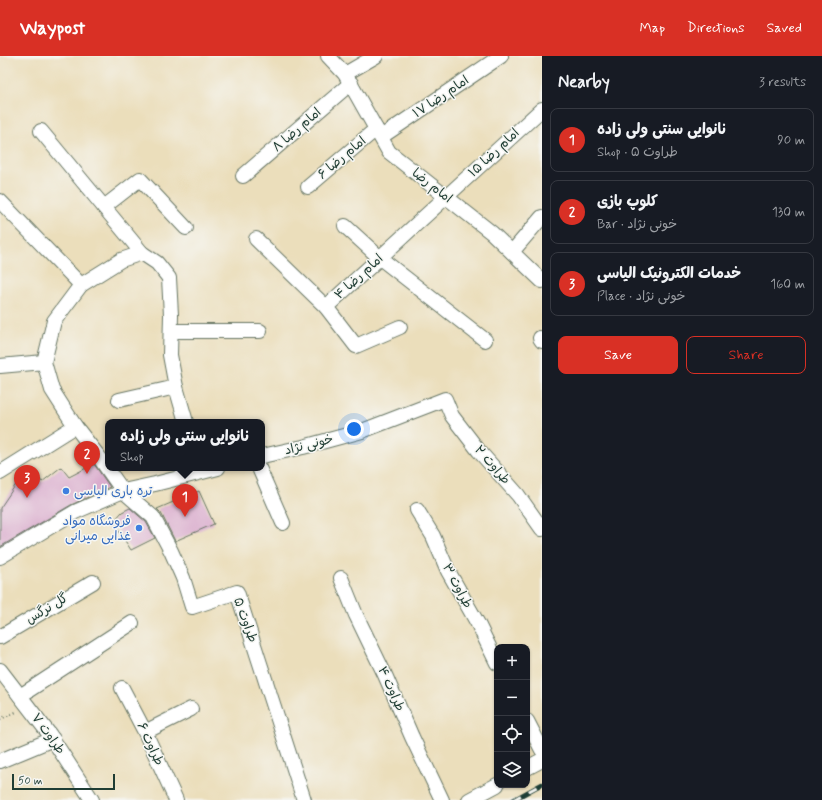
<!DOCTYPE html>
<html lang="en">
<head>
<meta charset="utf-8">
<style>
	body { margin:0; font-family:Mynerve,"Playpen Sans Arabic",sans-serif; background:#20242c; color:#f1f3f6 }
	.controls { position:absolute; right:12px; bottom:12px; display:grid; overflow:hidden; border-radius:8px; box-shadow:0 1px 3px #0004 }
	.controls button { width:36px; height:36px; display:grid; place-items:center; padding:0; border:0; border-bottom:1px solid #363941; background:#171b24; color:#f1f3f6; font:20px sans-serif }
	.scale { position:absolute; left:12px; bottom:10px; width:103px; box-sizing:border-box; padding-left:4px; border:2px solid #1f3d34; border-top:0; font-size:11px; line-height:14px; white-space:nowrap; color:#1f3d34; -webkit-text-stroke:3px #f6f6f2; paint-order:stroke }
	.you { position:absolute; left:354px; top:373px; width:14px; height:14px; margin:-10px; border:3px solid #fff; border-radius:50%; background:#1a73e8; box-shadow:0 0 0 6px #1a73e833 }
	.badge { display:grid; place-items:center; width:26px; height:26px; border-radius:50%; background:#d93025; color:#fff; font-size:13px; font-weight:700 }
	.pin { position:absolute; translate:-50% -33px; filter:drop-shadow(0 1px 2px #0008) }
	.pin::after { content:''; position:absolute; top:21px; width:14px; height:12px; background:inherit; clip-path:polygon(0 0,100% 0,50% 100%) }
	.popup { position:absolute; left:105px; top:363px; width:160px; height:52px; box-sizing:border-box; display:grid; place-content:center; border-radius:8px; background:#171b24; filter:drop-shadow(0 1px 3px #0005); font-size:13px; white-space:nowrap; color:#9ea1a6 }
	.popup b { font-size:15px; color:#f1f3f6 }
	.popup::after { content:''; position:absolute; left:50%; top:100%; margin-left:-8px; border:8px solid transparent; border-top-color:#171b24 }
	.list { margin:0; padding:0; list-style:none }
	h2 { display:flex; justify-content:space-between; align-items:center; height:52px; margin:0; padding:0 16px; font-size:17px }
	h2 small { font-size:13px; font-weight:400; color:#9ea1a6 }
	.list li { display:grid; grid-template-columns:26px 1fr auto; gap:12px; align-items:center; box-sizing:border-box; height:64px; margin:0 8px 8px; padding:0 8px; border:1px solid #363941; border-radius:8px }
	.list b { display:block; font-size:15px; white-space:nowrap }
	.list p { margin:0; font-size:13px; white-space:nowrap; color:#9ea1a6 }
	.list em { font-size:13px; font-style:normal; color:#9ea1a6 }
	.actions { display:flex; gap:8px; padding:12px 16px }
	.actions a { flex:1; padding:9px 0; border:1px solid #d93025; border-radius:8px; text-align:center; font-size:14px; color:#d93025 }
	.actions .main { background:#d93025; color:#fff }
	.icon { flex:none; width:22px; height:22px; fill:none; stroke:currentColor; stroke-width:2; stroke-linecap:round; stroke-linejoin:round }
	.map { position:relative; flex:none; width:542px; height:744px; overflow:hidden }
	header { display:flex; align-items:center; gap:24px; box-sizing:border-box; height:56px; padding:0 20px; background:#d93025; color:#fff }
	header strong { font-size:19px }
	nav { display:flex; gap:22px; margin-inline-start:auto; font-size:14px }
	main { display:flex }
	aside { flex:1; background:#171b24 }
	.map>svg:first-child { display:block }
	.building { fill:#daadcd }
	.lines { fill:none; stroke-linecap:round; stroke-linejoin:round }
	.street-casing { stroke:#667563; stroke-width:16 }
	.path { stroke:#667563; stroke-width:2.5; stroke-dasharray:1 3; stroke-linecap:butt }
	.street { stroke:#fff; stroke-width:14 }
	.rail-casing { stroke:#1f3d34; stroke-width:4.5 }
	.rail { stroke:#f6f6f2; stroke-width:3; stroke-dasharray:9; stroke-linecap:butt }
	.shop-dot { fill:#3f7fe0; stroke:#f6f6f2; stroke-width:1.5 }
	.labels { text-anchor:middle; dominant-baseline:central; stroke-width:3; stroke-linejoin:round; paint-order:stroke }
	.street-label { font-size:13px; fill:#1f3d34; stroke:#f6f6f2 }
	.shop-label { font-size:13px; fill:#366cbe; stroke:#f6f6f2; text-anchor:start }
</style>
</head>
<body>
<header>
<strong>Waypost</strong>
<nav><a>Map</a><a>Directions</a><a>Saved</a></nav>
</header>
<main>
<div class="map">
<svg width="542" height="744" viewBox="0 0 542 744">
	<rect width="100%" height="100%" fill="#f6f6f2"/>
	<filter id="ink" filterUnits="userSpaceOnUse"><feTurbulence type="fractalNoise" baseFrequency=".025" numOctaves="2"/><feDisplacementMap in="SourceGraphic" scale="8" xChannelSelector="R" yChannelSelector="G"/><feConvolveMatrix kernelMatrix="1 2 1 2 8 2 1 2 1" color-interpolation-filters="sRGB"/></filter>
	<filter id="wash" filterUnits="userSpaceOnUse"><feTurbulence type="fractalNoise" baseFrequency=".012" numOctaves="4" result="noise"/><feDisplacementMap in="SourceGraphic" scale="16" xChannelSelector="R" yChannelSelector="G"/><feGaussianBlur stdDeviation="0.9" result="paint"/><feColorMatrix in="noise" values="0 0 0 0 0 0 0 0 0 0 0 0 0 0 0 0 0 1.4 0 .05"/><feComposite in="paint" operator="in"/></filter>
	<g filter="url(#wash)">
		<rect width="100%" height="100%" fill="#ebdebb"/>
		<g id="blocks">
			<!-- building -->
			<g class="building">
				<polygon points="94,408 110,431 71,449 0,491 0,452 23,418 35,417 42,426 61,411 69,421"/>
				<polygon points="199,435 214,468 175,485 161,457 157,453"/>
				<polygon points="130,452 146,466 155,482 131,494 113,466 122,456"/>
			</g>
		</g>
	</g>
	<g filter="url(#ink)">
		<use href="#blocks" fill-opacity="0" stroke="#667563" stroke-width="1"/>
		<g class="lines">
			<!-- street casing -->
			<g class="street-casing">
				<g id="street">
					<polyline points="328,0 345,18 389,96 492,177 542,225"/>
					<polyline points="345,18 376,0"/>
					<polyline points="41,75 142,197"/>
					<polyline points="381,81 501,0"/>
					<polyline points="243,120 351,27"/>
					<polyline points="308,131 376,73"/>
					<polyline points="0,145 81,229"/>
					<polyline points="104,151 140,123 186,172"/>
					<polyline points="345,170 380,202 485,284"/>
					<polyline points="256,183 326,251 542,53"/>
					<polyline points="512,196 542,161"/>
					<polyline points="326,251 356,290 400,271"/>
					<polyline points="171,275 260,275"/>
					<polyline points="540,282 542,285"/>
					<polyline points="44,306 54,265 81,229 121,204 142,197 157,207 169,222 171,259 170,299 176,331 119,344"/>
					<polyline points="0,310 44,306 52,334 75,370 99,401 123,435 153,461 171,495 183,522 192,551 237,536 304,744"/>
					<polyline points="176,331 186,366"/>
					<polyline points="262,400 303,391 362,375 445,343 452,360 479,395 518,439 542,473"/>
					<polyline points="259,412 283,467"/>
					<polyline points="0,417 75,370"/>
					<polyline points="417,454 433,480 448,515 478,568 497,607"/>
					<polyline points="0,501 75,456 123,435 155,428 218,412"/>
					<polyline points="341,522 356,559 385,619 412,681 442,744"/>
					<polyline points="0,581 93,526"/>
					<polyline points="0,614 50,679 92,744"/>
					<polyline points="122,632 145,676 176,744"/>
					<polyline points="20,640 132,567"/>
					<polyline points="527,665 542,694"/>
					<polyline points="145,676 191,653"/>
					<polyline points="0,705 53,683"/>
					<polyline points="527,712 542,704"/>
					<polyline points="469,744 497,729"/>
				</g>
			</g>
			<!-- path -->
			<polyline class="path" points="0,663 16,656"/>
			<!-- street -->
			<use href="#street" class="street"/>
			<!-- rail casing -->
			<g class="rail-casing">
				<polyline id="rail" points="513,744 542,728"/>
			</g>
			<!-- rail -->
			<use href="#rail" class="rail"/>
		</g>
	</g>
	<!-- markers -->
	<g class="shop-dot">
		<circle cx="66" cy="435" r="4"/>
		<circle cx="139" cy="472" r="4"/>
	</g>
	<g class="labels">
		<!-- street labels -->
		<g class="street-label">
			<text transform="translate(441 41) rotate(-34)">امام رضا ۱۷</text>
			<text transform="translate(297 74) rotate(-41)">امام رضا ۸</text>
			<text transform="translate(494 97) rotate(-43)">امام رضا ۱۵</text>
			<text transform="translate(342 102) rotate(-40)">امام رضا ۶</text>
			<text transform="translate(432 130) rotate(38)">امام رضا</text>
			<text transform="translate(359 221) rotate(-42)">امام رضا ۴</text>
			<text transform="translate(309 389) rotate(-14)">خونی نژاد</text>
			<text transform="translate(492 409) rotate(49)">طراوت ۲</text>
			<text transform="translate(457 530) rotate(62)">طراوت ۳</text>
			<text transform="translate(47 553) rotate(-31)">گل نرگس</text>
			<text transform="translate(245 564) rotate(70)">طراوت ۵</text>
			<text transform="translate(391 633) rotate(66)">طراوت ۴</text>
			<text transform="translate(48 678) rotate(54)">طراوت ۷</text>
			<text transform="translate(150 688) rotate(65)">طراوت ۶</text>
		</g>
		<!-- shop labels -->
		<g class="shop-label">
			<text x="74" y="435">تره باری الیاسی</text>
			<text x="131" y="465" text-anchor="end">فروشگاه مواد<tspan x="131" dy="15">غذایی میرانی</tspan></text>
		</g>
	</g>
</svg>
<div class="controls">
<button>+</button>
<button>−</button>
<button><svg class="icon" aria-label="locate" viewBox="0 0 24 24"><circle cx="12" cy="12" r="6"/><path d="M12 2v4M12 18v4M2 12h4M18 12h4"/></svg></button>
<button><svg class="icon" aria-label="layers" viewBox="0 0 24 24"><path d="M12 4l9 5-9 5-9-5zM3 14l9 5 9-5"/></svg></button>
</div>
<div class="scale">50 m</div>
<div class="you"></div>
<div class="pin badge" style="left:185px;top:461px">1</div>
<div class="popup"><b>نانوایی سنتی ولی زاده</b>Shop</div>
<div class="pin badge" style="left:87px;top:418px">2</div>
<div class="pin badge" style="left:27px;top:442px">3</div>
</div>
<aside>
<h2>Nearby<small>3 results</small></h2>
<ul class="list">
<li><span class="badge">1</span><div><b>نانوایی سنتی ولی زاده</b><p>Shop · طراوت ۵</p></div><em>90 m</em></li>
<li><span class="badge">2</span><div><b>کلوپ بازی</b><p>Bar · خونی نژاد</p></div><em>130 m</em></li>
<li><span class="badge">3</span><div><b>خدمات الکترونیک الیاسی</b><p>Place · خونی نژاد</p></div><em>160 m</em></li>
</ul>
<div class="actions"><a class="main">Save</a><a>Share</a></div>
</aside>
</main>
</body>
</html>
